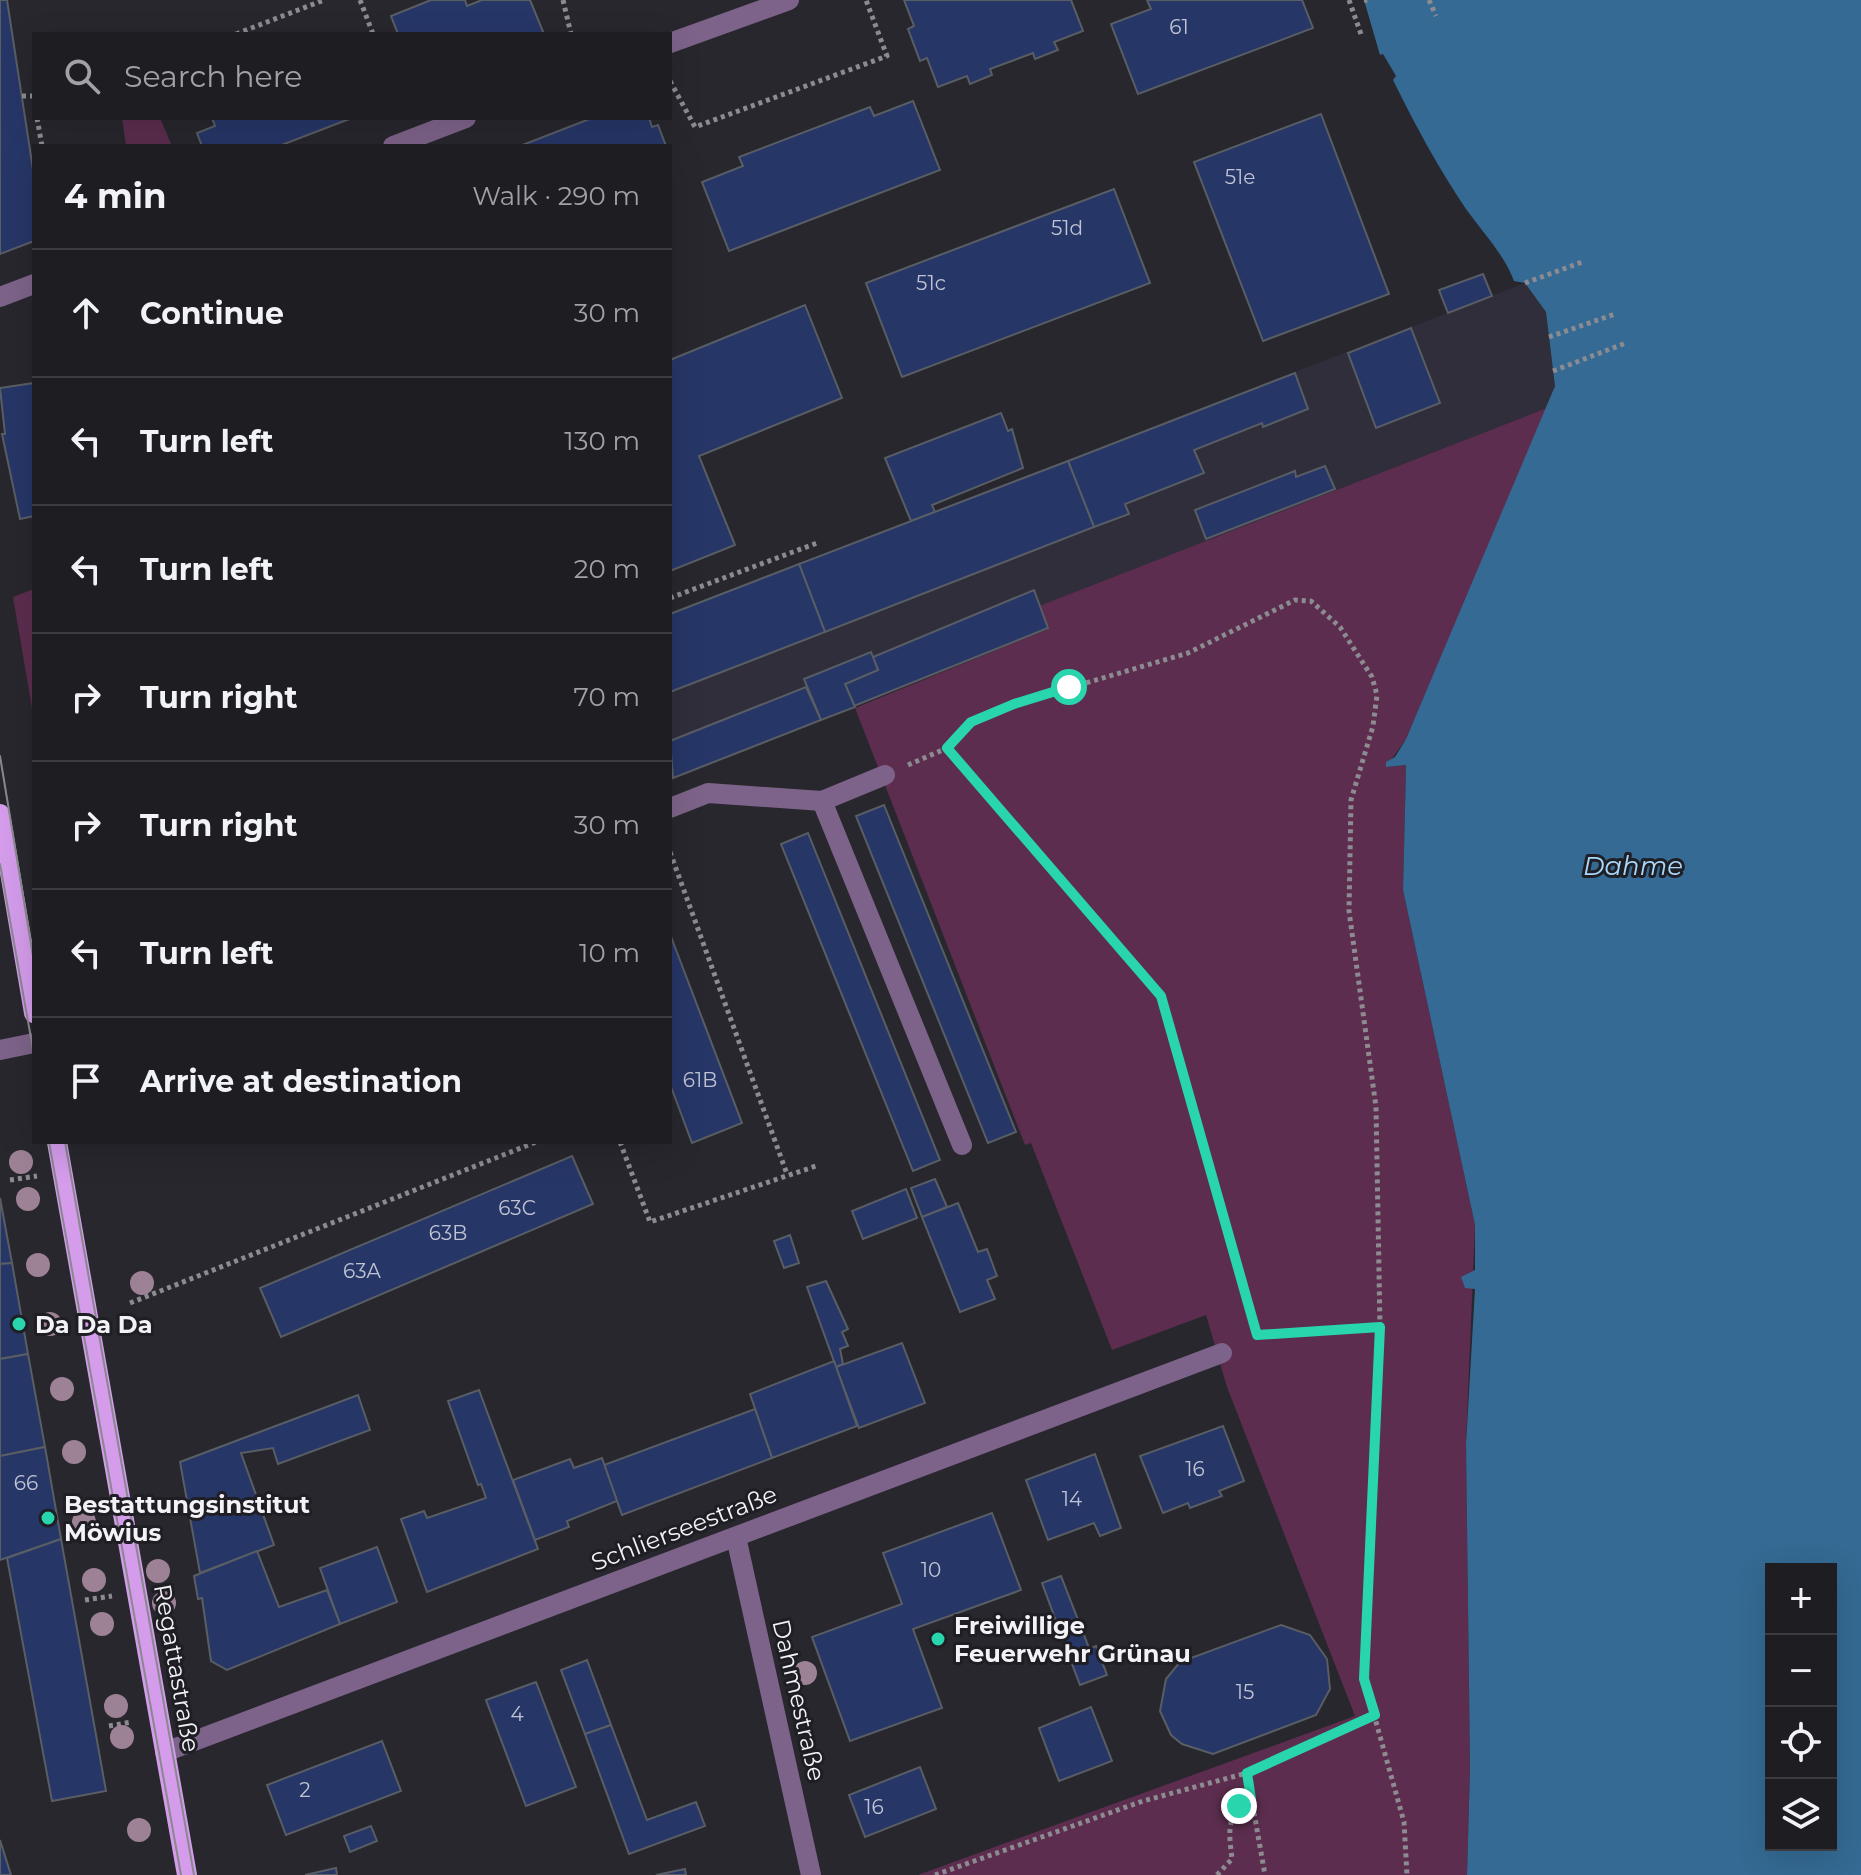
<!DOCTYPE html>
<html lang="en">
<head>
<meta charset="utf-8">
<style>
	body { margin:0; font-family:Montserrat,sans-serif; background:#2b2a2f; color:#f1f3f6 }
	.controls { position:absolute; right:24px; bottom:24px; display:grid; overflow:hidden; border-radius:0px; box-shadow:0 8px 32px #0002 }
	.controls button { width:72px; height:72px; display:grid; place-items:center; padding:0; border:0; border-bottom:2px solid #3c3b40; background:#1e1d22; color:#f1f3f6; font:40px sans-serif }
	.stop { position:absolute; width:24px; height:24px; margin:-18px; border:6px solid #28d5ad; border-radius:50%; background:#fff }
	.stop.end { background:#28d5ad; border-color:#fff; box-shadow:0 2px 8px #0008 }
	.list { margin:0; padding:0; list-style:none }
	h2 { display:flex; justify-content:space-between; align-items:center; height:104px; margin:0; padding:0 32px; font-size:34px }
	h2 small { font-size:26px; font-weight:400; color:#a1a2a5 }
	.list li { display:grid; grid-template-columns:52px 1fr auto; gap:24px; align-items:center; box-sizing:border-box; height:128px; padding:0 32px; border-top:2px solid #3c3b40 }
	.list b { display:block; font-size:30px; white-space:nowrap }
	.list em { font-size:26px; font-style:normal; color:#a1a2a5 }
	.icon { flex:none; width:44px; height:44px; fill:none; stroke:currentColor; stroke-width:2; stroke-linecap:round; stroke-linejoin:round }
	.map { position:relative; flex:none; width:1861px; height:1875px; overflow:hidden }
	.search { position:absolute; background:#1e1d22; box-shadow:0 8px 32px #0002; left:32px; top:32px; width:640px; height:88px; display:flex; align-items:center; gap:20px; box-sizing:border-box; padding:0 28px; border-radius:0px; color:#a1a2a5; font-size:30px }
	.panel { position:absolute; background:#1e1d22; box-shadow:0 8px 32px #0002; left:32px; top:144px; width:640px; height:1000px; border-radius:0px }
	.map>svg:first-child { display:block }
	.built { fill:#302e3b }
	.green { fill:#5c2d4e }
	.water { fill:#346a93; fill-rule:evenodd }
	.building { fill:#263667; stroke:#595d64; stroke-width:2 }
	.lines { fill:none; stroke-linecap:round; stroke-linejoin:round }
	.path { stroke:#8c8b91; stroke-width:5; stroke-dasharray:4 4; stroke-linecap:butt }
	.minor { stroke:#7d6389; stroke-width:20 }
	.major { stroke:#d49ceb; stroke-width:20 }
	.tram { stroke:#89888e; stroke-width:2 }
	.tree { fill:#9d8195 }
	.route { stroke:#28d5ad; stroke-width:10 }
	.poi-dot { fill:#28d5ad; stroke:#1e1e24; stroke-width:3 }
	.labels { text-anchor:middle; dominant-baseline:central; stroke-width:6; stroke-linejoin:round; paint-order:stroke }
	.number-label { font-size:20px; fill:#c0c3d3 }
	.poi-label { font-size:24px; font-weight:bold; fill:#f3f2f7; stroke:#1e1e24; text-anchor:start }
	.street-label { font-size:24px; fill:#f3f2f7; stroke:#1e1e24 }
	.water-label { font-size:26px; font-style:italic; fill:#a9d6fb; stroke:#1e1e24 }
</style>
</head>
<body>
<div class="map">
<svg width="1861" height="1875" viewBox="0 0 1861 1875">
	<rect width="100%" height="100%" fill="#28272e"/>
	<!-- built -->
	<polygon class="built" points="1525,283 1546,311 1555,386 1547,408 1040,606 1049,629 670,780 670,613"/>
	<!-- green -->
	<g class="green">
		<polygon points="122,118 160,118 172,146 126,146"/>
		<polygon points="1547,408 1406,739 1386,767 1406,765 1403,890 1475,1225 1466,1444 1470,1768 1467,1875 918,1875 1355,1716 1227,1387 1206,1315 1112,1350 1031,1143 1025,1145 855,708 1048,629 1039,606"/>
		<polygon points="34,589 34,720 13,597"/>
	</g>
	<!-- water -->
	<path class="water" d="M 1364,0 L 1861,0 L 1861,1875 L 1467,1875 L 1470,1768 L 1466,1444 L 1475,1289 L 1465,1288 L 1461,1277 L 1475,1270 L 1475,1225 L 1403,890 L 1406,765 L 1386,767 L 1386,762 L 1395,757 L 1406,739 L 1555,386 L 1546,312 L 1525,283 L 1514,281 C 1504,254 1483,233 1466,209 C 1439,169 1415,125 1393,80 L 1396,76 L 1383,54 L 1380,55 ZM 1771,1569 L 1831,1569 L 1831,1845 L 1771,1845 Z"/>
	<!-- building -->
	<g class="building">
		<polygon points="0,0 7,0 34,176 34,241 0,254"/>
		<polygon points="431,0 465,0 467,6 482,0 530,0 544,34 398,34 391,16"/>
		<polygon points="904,0 1071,0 1083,31 1054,42 1058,50 1035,59 1033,53 990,69 992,75 970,84 967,76 938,87 927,58 920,61 908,29 914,26"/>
		<polygon points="1147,0 1302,0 1313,28 1138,94 1111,24 1151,9"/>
		<polygon points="913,101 940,170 729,251 702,182 743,166 739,157 870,107 874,116"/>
		<polygon points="1321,114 1389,294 1263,341 1194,162"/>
		<polygon points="212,118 352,118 279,146 202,146 197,133 215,126"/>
		<polygon points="592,118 649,118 652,127 658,125 666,146 520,146"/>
		<polygon points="1114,189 1150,283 902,377 866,283"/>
		<polygon points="1483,274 1492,296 1448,313 1439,290"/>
		<polygon points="805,305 842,398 699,456 735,545 670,571 670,360"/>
		<polygon points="1411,328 1440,403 1376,428 1348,353"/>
		<polygon points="1295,373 1308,409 1263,427 1262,423 1194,450 1204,473 1125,504 1129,514 1094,527 1068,461"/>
		<polygon points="34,383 34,516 20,519 2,434 5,434 0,388"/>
		<polygon points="1001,413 1008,431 1012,429 1023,468 932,505 935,512 911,521 885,458"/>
		<polygon points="1068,461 1094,527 825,632 799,564"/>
		<polygon points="1325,466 1335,489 1206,539 1195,510 1295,471 1296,477"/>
		<polygon points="799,564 825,632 670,692 670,614"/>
		<polygon points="1034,590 1048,628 854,706 845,684 878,670 873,657"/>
		<polygon points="871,652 878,670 845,684 855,707 821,720 804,679"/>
		<polygon points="806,687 821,720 673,778 670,741"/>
		<polygon points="884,805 1016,1132 988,1143 856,816"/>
		<polygon points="808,833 940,1160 913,1171 781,844"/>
		<polygon points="670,934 742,1123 692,1143 670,1084"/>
		<polygon points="572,1156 593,1204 281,1337 260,1288"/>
		<polygon points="935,1179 947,1207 922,1217 911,1188"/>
		<polygon points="906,1189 917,1218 863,1239 852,1211"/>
		<polygon points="0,1198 12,1263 0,1264"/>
		<polygon points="958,1203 978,1252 987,1249 997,1276 987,1280 995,1299 960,1312 922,1217"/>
		<polygon points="790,1235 799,1263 784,1268 774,1241"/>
		<polygon points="12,1263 28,1354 0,1359 0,1264"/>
		<polygon points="826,1281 848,1329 842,1332 848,1346 840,1349 843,1364 836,1367 807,1287"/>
		<polygon points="902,1343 925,1403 859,1428 836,1367"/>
		<polygon points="28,1354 45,1447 0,1456 0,1359"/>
		<polygon points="834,1361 857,1426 772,1458 750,1394"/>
		<polygon points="479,1390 538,1549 427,1592 401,1519 424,1511 427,1518 486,1498 481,1484 478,1485 448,1401"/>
		<polygon points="358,1395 370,1430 278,1464 273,1448 241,1453 274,1545 200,1573 180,1462"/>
		<polygon points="755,1409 772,1458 622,1515 604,1465"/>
		<polygon points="1223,1426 1244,1481 1219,1491 1222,1496 1190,1508 1188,1503 1163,1513 1140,1456"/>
		<polygon points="45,1447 61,1539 0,1560 0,1456"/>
		<polygon points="1095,1454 1121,1528 1100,1536 1094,1523 1048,1540 1026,1480"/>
		<polygon points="602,1458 617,1501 567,1521 569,1527 535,1540 513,1480 570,1459 574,1468"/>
		<polygon points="992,1513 1021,1590 913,1629 942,1708 850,1741 812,1637 902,1604 883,1553"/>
		<polygon points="61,1539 106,1791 52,1801 7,1558"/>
		<polygon points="377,1547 397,1602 340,1624 320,1568"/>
		<polygon points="257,1551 279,1607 327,1590 340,1624 227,1670 211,1661 202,1598 198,1599 194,1576"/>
		<polygon points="1061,1576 1089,1648 1069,1656 1042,1583"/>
		<polygon points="1281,1625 1310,1635 1327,1659 1330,1689 1316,1715 1213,1754 1182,1744 1171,1735 1160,1711 1166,1679 1180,1662"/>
		<polygon points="1096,1646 1107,1675 1080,1685 1069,1656"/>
		<polygon points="587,1660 611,1725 585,1734 561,1670"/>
		<polygon points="536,1682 576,1787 526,1806 486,1700"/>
		<polygon points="1091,1707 1112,1761 1059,1781 1039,1728"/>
		<polygon points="611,1725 647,1820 696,1802 705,1826 629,1854 585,1734"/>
		<polygon points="382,1741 401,1791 286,1835 267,1785"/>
		<polygon points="920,1767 936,1809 865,1837 849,1795"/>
		<polygon points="371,1826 377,1841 350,1852 344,1836"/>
		<polygon points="0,1840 11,1875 0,1875"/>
		<polygon points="336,1868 337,1875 305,1875"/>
		<polygon points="685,1869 686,1875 656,1875"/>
	</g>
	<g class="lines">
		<!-- path -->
		<g class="path">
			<polyline points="360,0 373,34"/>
			<polyline points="563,0 571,34"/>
			<polyline points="1349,0 1362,37"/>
			<polyline points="1429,0 1436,16"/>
			<polyline points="1364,1 1367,0"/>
			<polyline points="236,34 324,0"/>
			<polyline points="670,81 695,127 887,56 866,0"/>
			<polyline points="22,96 34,96"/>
			<polyline points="37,118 42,146"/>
			<polyline points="1525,283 1585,261"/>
			<polyline points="1549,337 1615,314"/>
			<polyline points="1553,371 1626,343"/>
			<polyline points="670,598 817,543"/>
			<polyline points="947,748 1161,996 1257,1335 1380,1327"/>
			<polyline points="908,765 947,748 971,722 1014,704 1188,653 1295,600 1311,601 1340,627 1372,677 1377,695 1373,726 1351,800 1349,911 1376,1107 1380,1327 1364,1679 1404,1822 1407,1875"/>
			<polyline points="670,852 787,1174"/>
			<polyline points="620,1142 650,1222 819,1165"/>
			<polyline points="10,1180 37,1176"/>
			<polyline points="130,1303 536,1142"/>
			<polyline points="85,1600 112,1596"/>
			<polyline points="109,1726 132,1722"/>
			<polyline points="1247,1773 1265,1875"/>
			<polyline points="935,1875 1143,1801 1247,1773 1375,1715"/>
			<path d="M 1217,1875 L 1232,1859 C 1229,1832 1225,1814 1251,1799"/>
		</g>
		<!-- minor -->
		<g class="minor">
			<polyline points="670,43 789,0"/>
			<polyline points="393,146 466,118"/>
			<polyline points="0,297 34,284"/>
			<polyline points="822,801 962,1145"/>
			<polyline points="670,808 708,793 822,801 885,775"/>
			<polyline points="0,1050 34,1043"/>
			<polyline points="736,1537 811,1875"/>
			<polyline points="165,1752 1222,1353"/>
		</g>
		<!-- major -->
		<g class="major">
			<polyline points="0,814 34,1013"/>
			<polyline points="57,1142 187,1875"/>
		</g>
		<!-- tram -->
		<g class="tram">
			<polyline points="0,756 34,962"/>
			<polyline points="0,864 34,1055"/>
			<polyline points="49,1142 181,1875"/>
			<polyline points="65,1142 194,1875"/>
		</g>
	</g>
	<!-- trees -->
	<g class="tree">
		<circle cx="21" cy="1162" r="12"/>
		<circle cx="28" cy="1199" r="12"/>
		<circle cx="38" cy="1265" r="12"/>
		<circle cx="142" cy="1283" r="12"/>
		<circle cx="50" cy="1324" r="12"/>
		<circle cx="62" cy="1389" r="12"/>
		<circle cx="74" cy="1452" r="12"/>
		<circle cx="84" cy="1522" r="12"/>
		<circle cx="158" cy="1571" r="12"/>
		<circle cx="94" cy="1580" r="12"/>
		<circle cx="164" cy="1603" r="12"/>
		<circle cx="102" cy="1624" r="12"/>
		<circle cx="805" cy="1673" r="12"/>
		<circle cx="116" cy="1706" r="12"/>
		<circle cx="122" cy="1737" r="12"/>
		<circle cx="139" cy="1830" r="12"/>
	</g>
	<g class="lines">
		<!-- route -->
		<polyline class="route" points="1069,687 1014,704 971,722 947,748 1161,996 1257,1335 1380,1327 1364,1679 1375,1715 1247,1773 1251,1799 1239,1806"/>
	</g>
	<!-- markers -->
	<g class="poi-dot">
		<circle cx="19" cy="1324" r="8"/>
		<circle cx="48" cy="1518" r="8"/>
		<circle cx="938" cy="1639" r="8"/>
	</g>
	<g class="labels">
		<!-- number labels -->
		<g class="number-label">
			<text x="1179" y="27">61</text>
			<text x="1240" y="177">51e</text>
			<text x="1067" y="228">51d</text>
			<text x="931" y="283">51c</text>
			<text x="700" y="1080">61B</text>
			<text x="517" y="1208">63C</text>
			<text x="448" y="1233">63B</text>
			<text x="362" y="1271">63A</text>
			<text x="1195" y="1469">16</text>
			<text x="26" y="1483">66</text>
			<text x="1072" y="1499">14</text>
			<text x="931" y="1570">10</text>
			<text x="1245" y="1692">15</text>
			<text x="517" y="1714">4</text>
			<text x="305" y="1790">2</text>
			<text x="874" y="1807">16</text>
		</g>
		<!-- poi labels -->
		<g class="poi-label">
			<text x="35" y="1324">Da Da Da</text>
			<text x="64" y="1504">Bestattungsinstitut<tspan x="64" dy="28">Möwius</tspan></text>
			<text x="954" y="1625">Freiwillige<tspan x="954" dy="28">Feuerwehr Grünau</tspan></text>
		</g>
		<!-- street labels -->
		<g class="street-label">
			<text transform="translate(684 1528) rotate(-21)">Schlierseestraße</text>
			<text transform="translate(177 1668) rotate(80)">Regattastraße</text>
			<text transform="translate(799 1700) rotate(77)">Dahmestraße</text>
		</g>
		<!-- water labels -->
		<g class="water-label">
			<text x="1633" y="866">Dahme</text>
		</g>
	</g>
</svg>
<div class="controls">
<button>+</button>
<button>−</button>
<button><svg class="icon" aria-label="locate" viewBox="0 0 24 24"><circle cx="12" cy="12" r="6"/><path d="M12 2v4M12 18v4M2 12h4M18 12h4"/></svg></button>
<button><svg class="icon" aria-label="layers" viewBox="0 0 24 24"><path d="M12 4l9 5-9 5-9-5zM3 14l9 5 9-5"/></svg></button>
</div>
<div class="stop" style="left:1069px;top:687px"></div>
<div class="stop end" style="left:1239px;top:1806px"></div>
<div class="search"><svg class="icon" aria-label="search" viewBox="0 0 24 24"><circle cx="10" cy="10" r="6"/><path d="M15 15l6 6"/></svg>Search here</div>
<section class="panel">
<h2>4 min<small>Walk · 290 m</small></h2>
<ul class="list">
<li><svg class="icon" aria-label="ahead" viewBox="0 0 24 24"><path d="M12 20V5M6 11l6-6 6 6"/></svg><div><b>Continue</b></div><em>30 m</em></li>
<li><svg class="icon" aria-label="left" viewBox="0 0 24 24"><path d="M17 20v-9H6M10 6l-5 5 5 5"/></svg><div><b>Turn left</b></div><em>130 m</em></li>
<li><svg class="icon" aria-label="left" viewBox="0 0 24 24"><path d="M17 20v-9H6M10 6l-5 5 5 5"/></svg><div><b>Turn left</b></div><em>20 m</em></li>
<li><svg class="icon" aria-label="right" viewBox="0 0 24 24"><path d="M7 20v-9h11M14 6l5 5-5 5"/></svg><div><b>Turn right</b></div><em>70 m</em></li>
<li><svg class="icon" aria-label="right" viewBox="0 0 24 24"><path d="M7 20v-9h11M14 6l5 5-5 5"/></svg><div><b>Turn right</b></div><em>30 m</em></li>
<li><svg class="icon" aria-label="left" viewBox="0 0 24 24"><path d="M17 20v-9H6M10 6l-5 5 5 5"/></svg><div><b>Turn left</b></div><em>10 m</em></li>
<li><svg class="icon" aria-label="arrive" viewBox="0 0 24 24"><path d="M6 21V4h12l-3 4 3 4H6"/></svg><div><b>Arrive at destination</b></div></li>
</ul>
</section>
</div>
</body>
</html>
